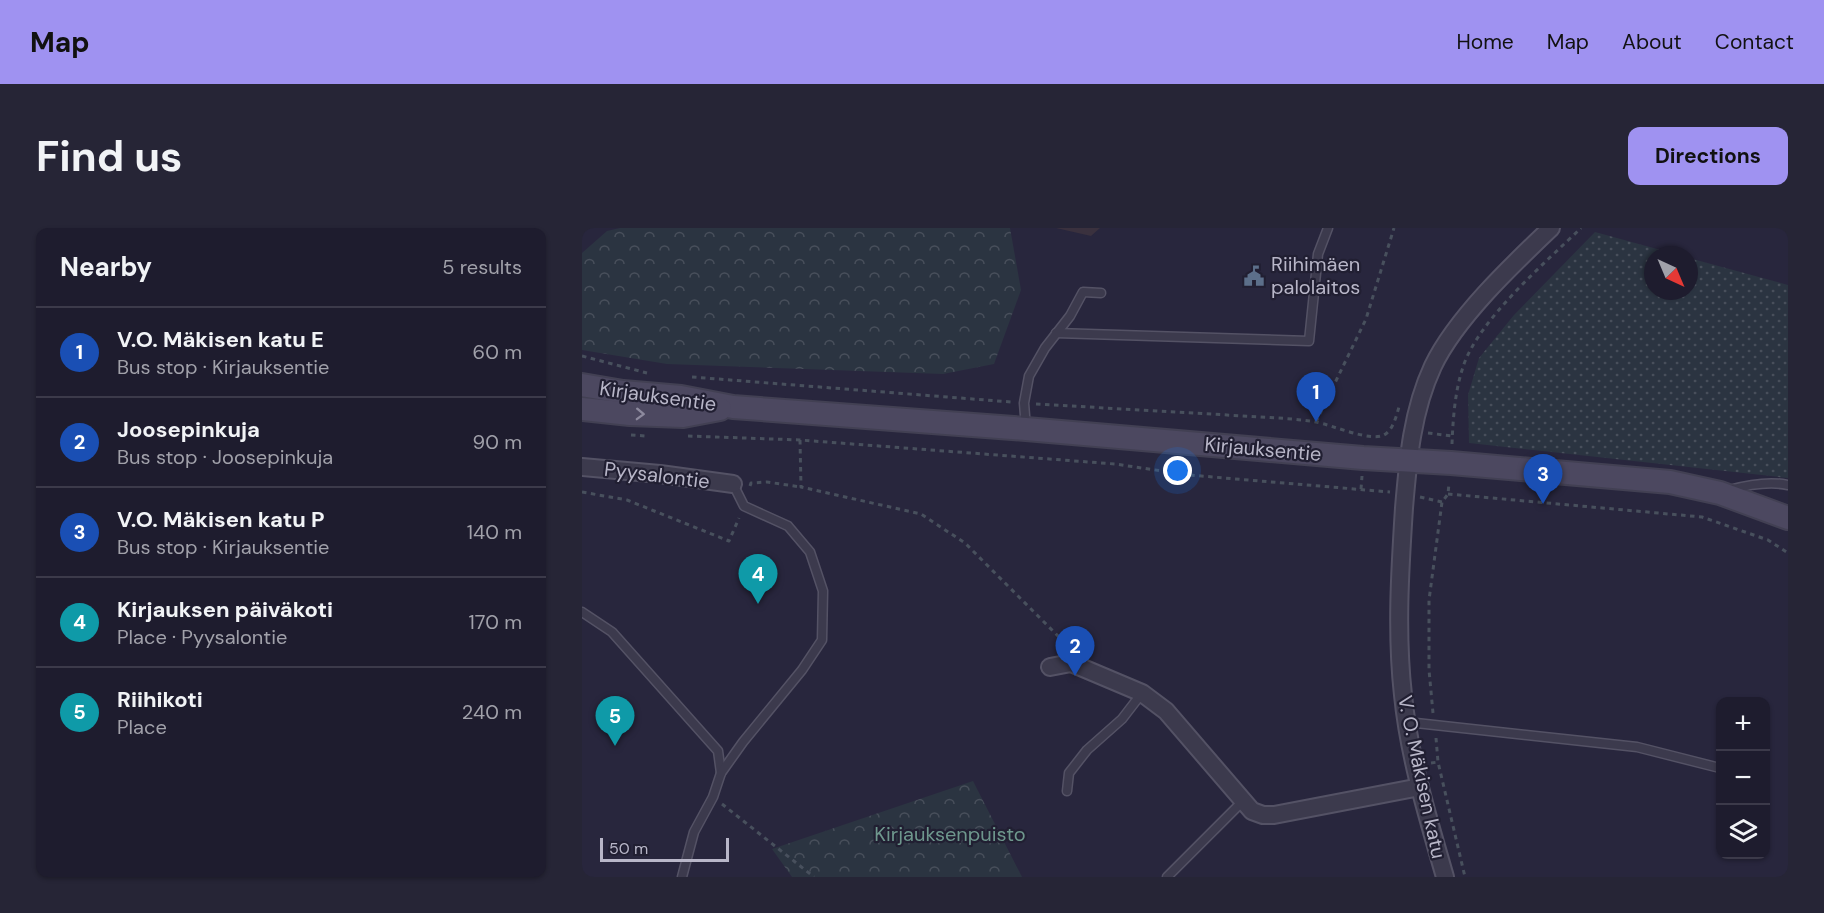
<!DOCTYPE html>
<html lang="en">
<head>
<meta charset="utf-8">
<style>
	body { margin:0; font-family:"DM Sans",sans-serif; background:#262536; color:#f1f3f6 }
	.controls { position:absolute; right:18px; bottom:18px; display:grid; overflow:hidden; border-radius:12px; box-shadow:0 2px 4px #0004 }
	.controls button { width:54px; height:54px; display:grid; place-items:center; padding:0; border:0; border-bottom:2px solid #3c3a4a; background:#1e1c2e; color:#f1f3f6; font:30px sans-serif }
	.compass { position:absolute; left:1062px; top:18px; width:54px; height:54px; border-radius:50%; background:#1e1c2e; box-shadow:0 2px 4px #0004; rotate:136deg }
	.scale { position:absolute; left:18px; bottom:15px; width:129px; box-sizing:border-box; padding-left:6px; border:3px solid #b8b6c8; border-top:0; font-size:16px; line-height:21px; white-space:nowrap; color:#b8b6c8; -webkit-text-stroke:4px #211f32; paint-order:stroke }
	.you { position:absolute; left:596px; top:243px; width:21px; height:21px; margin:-15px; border:4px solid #fff; border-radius:50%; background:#1a73e8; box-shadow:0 0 0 9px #1a73e833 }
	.badge { display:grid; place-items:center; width:39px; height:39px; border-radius:50%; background:#9f92f1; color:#fff; font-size:20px; font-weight:700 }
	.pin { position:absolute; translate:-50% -50px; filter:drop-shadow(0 2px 3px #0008) }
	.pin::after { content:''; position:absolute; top:32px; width:21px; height:18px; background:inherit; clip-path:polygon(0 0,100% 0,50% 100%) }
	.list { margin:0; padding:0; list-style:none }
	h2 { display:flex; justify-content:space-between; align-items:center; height:78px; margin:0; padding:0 24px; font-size:26px }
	h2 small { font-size:20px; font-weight:400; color:#a1a1aa }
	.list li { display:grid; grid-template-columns:39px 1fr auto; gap:18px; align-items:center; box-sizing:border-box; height:90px; padding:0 24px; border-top:2px solid #3c3a4a }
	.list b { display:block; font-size:22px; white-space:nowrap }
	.list p { margin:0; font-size:20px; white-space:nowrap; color:#a1a1aa }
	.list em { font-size:20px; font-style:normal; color:#a1a1aa }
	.icon { flex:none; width:33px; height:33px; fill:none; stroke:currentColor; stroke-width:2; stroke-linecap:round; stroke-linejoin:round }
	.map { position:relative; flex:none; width:1206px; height:649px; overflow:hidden; border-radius:12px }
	header { display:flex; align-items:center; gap:36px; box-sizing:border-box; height:84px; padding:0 30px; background:#9f92f1; color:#111 }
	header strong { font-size:28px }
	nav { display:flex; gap:33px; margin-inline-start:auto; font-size:21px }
	.intro { display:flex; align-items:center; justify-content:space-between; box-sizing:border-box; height:144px; padding:0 36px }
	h1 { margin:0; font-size:42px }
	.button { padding:15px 27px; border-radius:12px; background:#9f92f1; color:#111; font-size:21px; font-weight:700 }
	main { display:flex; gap:36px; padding:0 36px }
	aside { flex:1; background:#1e1c2e; border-radius:12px; box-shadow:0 2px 4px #0004 }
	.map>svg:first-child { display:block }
	.medical { fill:#3a313e }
	.grass { fill:url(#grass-dots) }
	.forest { fill:url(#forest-crowns) }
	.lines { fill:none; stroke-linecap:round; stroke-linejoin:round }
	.lane-casing { stroke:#545265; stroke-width:11 }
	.street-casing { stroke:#545265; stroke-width:20 }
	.secondary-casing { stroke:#424053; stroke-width:26 }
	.path { stroke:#48505d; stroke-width:3; stroke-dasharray:4.5 4.5; stroke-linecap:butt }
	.lane { stroke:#3c3a4d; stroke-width:8 }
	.street { stroke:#3c3a4d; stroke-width:16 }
	.secondary { stroke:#4c4860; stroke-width:22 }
	.oneway { stroke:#8d8a9e }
	.labels { text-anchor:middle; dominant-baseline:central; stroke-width:4.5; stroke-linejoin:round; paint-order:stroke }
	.poi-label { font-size:20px; fill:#b8b6c8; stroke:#211f32; text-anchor:start }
	.street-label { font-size:20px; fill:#b8b6c8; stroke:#211f32 }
	.park-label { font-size:20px; fill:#6e978d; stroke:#211f32 }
</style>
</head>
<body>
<header>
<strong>Map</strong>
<nav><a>Home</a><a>Map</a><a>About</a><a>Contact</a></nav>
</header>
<div class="intro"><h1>Find us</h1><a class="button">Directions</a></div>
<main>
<aside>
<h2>Nearby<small>5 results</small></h2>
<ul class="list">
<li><span class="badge" style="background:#1a4fb4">1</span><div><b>V.O. Mäkisen katu E</b><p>Bus stop · Kirjauksentie</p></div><em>60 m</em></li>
<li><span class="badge" style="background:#1a4fb4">2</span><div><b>Joosepinkuja</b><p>Bus stop · Joosepinkuja</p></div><em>90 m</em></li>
<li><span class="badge" style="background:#1a4fb4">3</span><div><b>V.O. Mäkisen katu P</b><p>Bus stop · Kirjauksentie</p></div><em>140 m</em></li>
<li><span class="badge" style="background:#0f9aa8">4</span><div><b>Kirjauksen päiväkoti</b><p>Place · Pyysalontie</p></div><em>170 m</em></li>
<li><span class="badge" style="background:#0f9aa8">5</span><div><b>Riihikoti</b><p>Place</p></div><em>240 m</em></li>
</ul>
</aside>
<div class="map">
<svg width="1206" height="649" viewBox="0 0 1206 649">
	<defs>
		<pattern id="grass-dots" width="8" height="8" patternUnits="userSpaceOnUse" patternTransform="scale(1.5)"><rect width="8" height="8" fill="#2b3441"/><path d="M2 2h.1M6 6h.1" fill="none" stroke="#484f5b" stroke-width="1.8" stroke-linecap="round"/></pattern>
		<pattern id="forest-crowns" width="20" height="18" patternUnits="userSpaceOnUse" patternTransform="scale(1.5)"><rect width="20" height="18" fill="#2b3441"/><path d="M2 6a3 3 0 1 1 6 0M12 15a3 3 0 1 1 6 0" fill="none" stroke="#484f5b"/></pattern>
	</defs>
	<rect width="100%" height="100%" fill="#28263d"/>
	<!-- medical -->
	<polygon class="medical" points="474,0 518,0 509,8"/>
	<!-- grass -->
	<polygon class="grass" points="1013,4 1097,27 1071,27 1071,63 1107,63 1107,30 1206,57 1206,250 887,215 886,167 897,130 932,87"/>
	<!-- forest -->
	<g class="forest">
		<polygon points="38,0 428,0 439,62 412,136 361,146 85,136 0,122 0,25 25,3"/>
		<polygon points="391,553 440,649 210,649 190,621"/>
	</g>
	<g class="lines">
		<!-- lane casing -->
		<g class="lane-casing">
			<g id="lane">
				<polyline points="474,105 727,113 736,26 746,0"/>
				<polyline points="444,200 442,175 447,148 463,120 488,88 501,64 519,65"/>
				<path d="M 1147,262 C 1165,257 1187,253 1206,257"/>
				<polyline points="0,384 30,404 136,523 139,545"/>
				<polyline points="825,494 1055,519 1138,540"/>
				<polyline points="485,563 487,545 505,522 540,491 560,465"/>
				<polyline points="100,649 112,604 131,569 139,545 161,514 220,442 240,412 241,363 228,324 206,298 162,278 151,256"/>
				<polyline points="585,649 661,573"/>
			</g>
		</g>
		<!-- street casing -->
		<g class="street-casing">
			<g id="street">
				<polyline points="0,239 78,246 151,256"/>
				<polyline points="468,439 489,435 560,465 584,483 670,583 681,587 692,587 838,559"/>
				<path d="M 863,649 C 846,590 827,529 821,467 C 814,405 818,342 822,280 C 826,232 830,183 851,138 C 874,90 930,37 969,0"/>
			</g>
		</g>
		<!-- secondary casing -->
		<g class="secondary-casing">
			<g id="secondary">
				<polyline points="0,157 41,164 99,169 151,179 444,201 781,230 869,235 1088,254 1138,265 1206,290"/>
				<polyline points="0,181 48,186 101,188 138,181"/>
			</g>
		</g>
		<!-- path -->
		<g class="path">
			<polyline points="0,128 65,145"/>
			<polyline points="110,149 429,174"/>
			<path d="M 454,176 L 697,190 C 709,191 722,192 734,194 C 750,197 788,214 802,207 C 811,202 814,189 817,179"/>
			<polyline points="734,194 784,91 812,0"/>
			<polyline points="846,205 870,208"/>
			<polyline points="49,207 64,208"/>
			<polyline points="106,208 218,212 533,236 607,247 808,264"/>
			<polyline points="218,212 219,259 339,286 383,315 480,412 492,417"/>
			<path d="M 870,216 C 871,190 873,163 881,139 C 896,92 964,34 999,0"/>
			<polyline points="168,258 169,255 185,254 219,259"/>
			<polyline points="779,261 780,248"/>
			<polyline points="0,264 45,272 147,313 157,290"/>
			<polyline points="866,266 1120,289 1186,312 1206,325"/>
			<polyline points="838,269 860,274"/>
			<polyline points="851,485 847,442 847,372 860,274 866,266 867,255"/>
			<polyline points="854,510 856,534 883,649"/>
			<polyline points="849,535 856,534"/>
			<polyline points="140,576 232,649"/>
		</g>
		<!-- lane -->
		<use href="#lane" class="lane"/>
		<!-- street -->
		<use href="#street" class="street"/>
		<!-- secondary -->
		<use href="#secondary" class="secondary"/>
	</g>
	<!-- one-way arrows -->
	<defs><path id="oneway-chevron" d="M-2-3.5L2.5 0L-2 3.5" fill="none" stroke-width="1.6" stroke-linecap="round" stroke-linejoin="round" transform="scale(1.5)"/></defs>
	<use class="oneway" href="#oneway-chevron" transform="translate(58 186) rotate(2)"/>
	<!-- icons -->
	<defs>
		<g id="civic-bare" transform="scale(1.62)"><path d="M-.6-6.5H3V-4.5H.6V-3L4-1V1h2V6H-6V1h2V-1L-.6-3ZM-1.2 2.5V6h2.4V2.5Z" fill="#5c6f8a" stroke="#211f32" stroke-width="2.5" paint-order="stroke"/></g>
	</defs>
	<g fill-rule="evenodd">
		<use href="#civic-bare" x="672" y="48"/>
	</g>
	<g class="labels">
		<!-- poi labels -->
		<g class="poi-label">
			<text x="689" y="36">Riihimäen<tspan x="689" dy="23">palolaitos</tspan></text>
		</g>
		<!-- street labels -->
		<g class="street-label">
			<text transform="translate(76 168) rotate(8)">Kirjauksentie</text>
			<text transform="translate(681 221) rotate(5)">Kirjauksentie</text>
			<text transform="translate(75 247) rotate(7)">Pyysalontie</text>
			<text transform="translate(840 549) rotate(78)">V. O. Mäkisen katu</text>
		</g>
		<!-- park labels -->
		<g class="park-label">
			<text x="368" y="606">Kirjauksenpuisto</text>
		</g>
	</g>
</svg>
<div class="controls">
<button>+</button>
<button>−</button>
<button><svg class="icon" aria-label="layers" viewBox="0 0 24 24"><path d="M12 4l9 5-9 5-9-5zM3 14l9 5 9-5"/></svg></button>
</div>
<svg class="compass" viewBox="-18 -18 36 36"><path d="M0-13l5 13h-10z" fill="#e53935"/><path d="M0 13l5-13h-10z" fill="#a1a1aa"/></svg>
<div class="scale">50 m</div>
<div class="you"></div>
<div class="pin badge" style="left:734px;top:194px;background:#1a4fb4">1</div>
<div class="pin badge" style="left:493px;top:448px;background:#1a4fb4">2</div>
<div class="pin badge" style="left:961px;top:276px;background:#1a4fb4">3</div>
<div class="pin badge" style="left:176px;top:376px;background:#0f9aa8">4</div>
<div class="pin badge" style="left:33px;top:518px;background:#0f9aa8">5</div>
</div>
</main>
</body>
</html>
